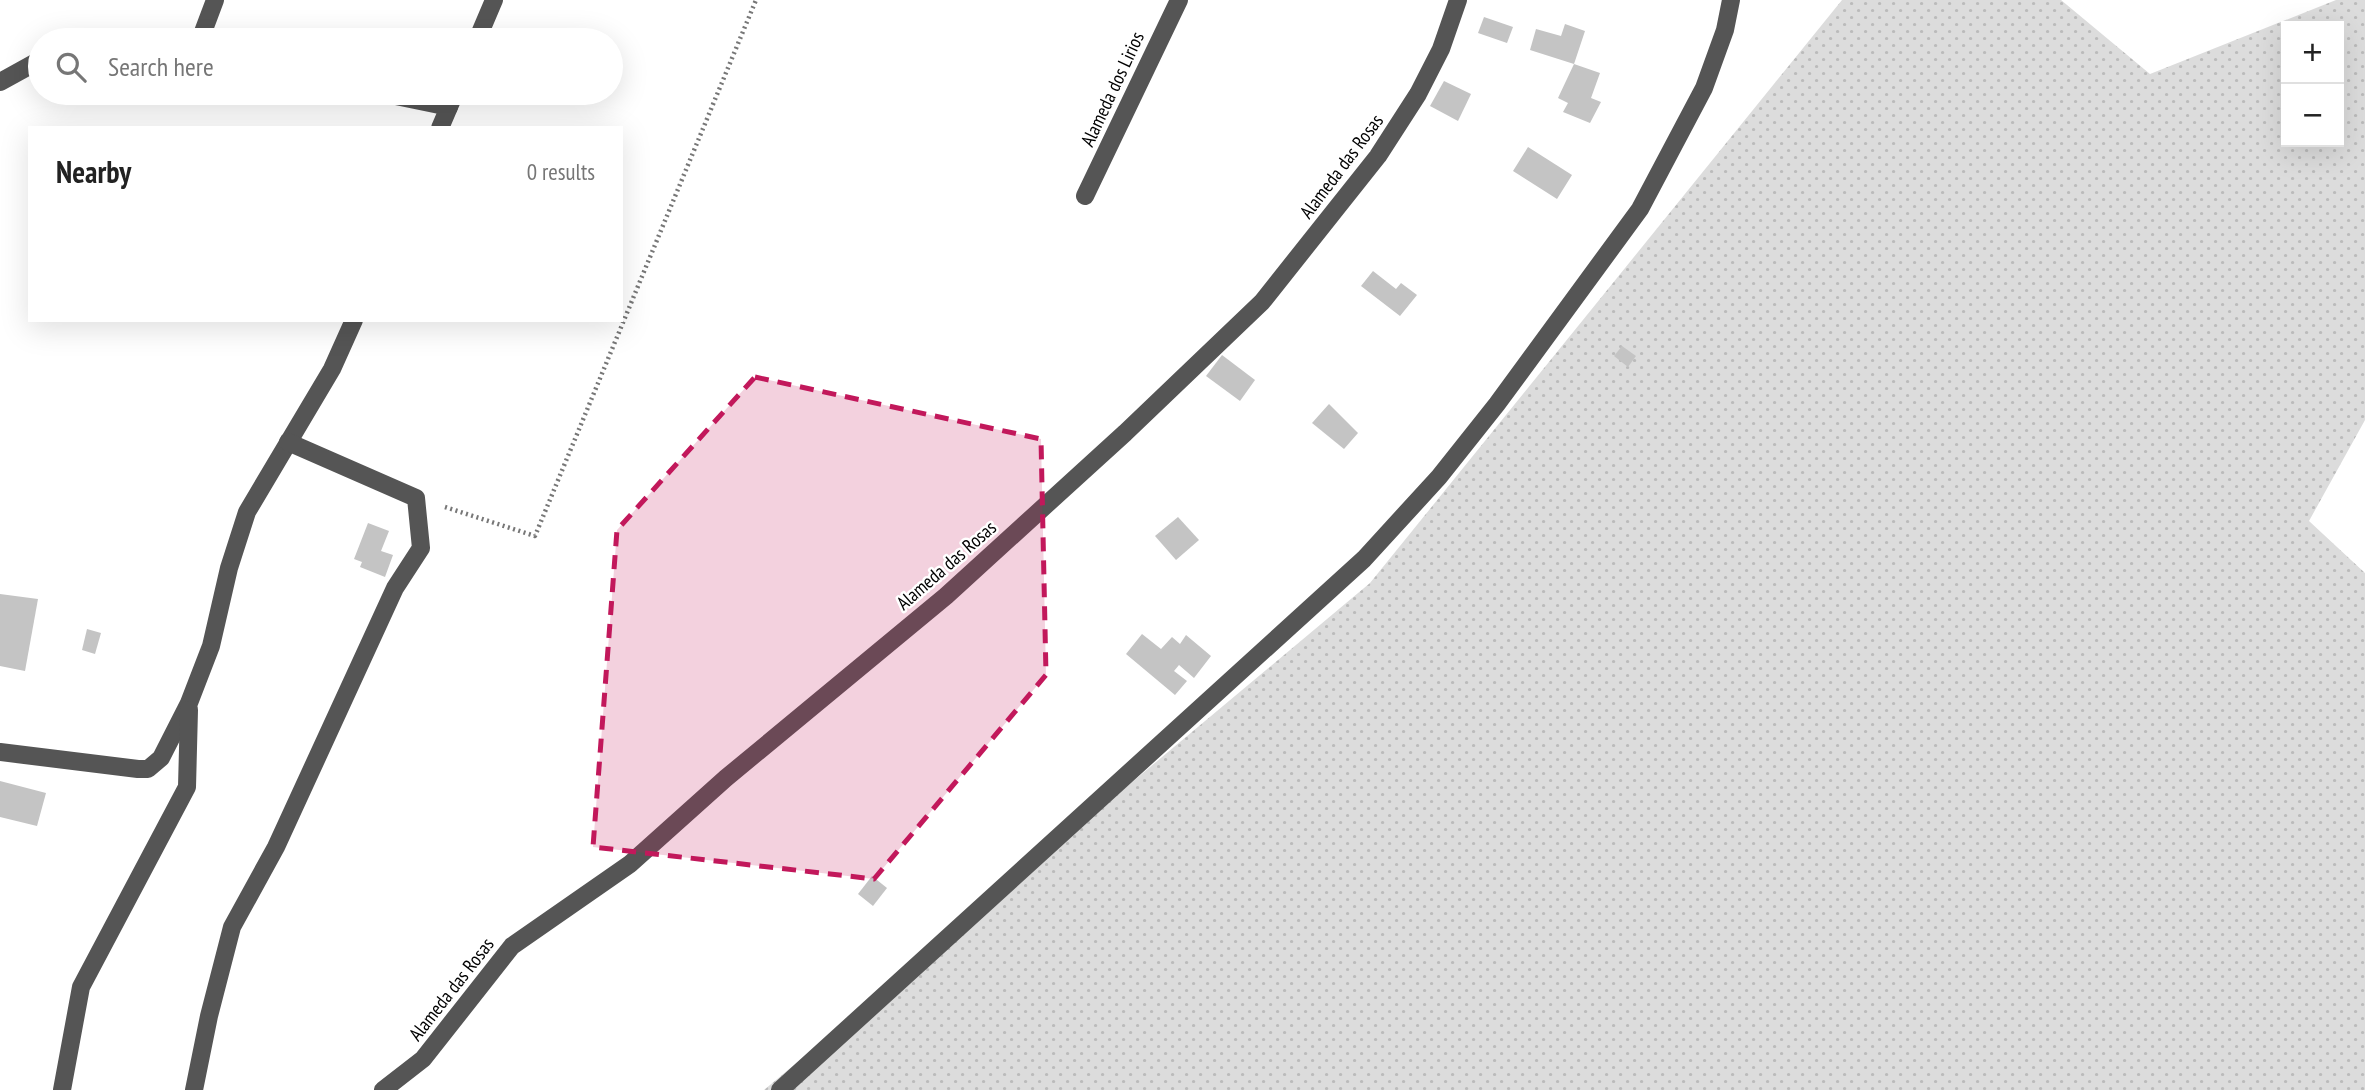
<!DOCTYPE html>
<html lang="en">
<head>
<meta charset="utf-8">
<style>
	body { margin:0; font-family:"PT Sans Narrow",sans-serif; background:#f6f6f6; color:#222 }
	.controls { position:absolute; right:21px; top:21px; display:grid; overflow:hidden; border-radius:0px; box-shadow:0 7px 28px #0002 }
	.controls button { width:63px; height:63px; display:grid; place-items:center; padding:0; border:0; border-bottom:2px solid #e0e0e0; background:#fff; color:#222; font:35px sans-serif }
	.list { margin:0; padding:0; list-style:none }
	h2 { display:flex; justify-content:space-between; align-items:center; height:91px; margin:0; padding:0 28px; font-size:30px }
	h2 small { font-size:23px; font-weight:400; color:#767676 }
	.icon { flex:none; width:38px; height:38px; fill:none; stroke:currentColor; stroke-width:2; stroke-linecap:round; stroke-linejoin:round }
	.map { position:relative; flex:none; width:2365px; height:1090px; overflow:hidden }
	.search { position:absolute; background:#fff; box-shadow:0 7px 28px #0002; left:28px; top:28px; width:595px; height:77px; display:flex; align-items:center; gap:18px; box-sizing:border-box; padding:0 24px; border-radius:38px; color:#767676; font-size:26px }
	.panel { position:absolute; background:#fff; box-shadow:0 7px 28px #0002; left:28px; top:126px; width:595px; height:196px; border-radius:0px }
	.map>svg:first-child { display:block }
	.park { fill:url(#park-dots); fill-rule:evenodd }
	.building { fill:#c4c4c4 }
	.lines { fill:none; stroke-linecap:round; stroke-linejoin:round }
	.path { stroke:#777; stroke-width:4.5; stroke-dasharray:2 3.5; stroke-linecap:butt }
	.minor { stroke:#555; stroke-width:18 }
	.marked { fill:#c2185b; fill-opacity:0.2; stroke:#c2185b; stroke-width:5; stroke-dasharray:14 9; stroke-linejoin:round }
	.labels { text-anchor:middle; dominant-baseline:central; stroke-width:5; stroke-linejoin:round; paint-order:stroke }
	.street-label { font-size:19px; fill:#000; stroke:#fff }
</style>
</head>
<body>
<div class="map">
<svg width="2365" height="1090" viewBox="0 0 2365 1090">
	<defs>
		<pattern id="park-dots" width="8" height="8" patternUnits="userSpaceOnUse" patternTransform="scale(1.75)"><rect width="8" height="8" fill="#dcdcdc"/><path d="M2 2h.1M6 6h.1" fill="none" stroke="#bbb" stroke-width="1.8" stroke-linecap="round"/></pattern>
	</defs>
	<rect width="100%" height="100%" fill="#fff"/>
	<!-- park -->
	<path class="park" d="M 1842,0 L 2061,0 L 2150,74 L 2336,0 L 2365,0 L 2365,420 L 2309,521 L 2365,573 L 2365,1090 L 764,1090 L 1370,583 ZM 2286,26 L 2339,26 L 2339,142 L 2286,142 Z"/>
	<!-- building -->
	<g class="building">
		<polygon points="1484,17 1513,27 1507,43 1478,33"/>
		<polygon points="1565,24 1585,31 1574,64 1530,50 1536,29 1561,36"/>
		<polygon points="1574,64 1600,73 1591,98 1601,102 1590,123 1563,112 1568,103 1558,98"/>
		<polygon points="1444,81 1471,94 1458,121 1430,106"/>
		<polygon points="1528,147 1572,175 1557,199 1513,171"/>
		<polygon points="1373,271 1396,289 1401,283 1417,295 1400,316 1361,286"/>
		<polygon points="1622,346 1636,356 1628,367 1614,356"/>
		<polygon points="1222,355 1255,380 1240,401 1206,376"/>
		<polygon points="1329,404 1358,433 1344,449 1312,423"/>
		<polygon points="1178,517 1199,540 1176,560 1155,536"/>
		<polygon points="368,523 389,531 381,551 393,555 385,577 360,567 362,562 354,559"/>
		<polygon points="0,594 38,599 25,671 0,666"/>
		<polygon points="87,629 101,633 95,654 82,650"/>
		<polygon points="1142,634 1161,649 1172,637 1180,644 1186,635 1211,656 1194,678 1179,665 1174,671 1187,681 1175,695 1126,654"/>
		<polygon points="0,781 46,793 37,826 0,817"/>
		<polygon points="872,876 887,888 873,906 858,894"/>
	</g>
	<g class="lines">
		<!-- path -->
		<polyline class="path" points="445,507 535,536 756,0"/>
		<!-- minor -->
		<g class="minor">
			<polyline points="88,40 118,37 134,40"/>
			<polyline points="200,40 215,0"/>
			<polyline points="477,40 494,0"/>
			<polyline points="0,82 40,60"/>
			<polyline points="381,93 449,107"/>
			<polyline points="440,128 455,93"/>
			<polyline points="1085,196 1179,0"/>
			<polyline points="0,752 138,769 148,769 161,758 189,703 211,646 229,568 247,512 332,369 354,320"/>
			<polyline points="62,1090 81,987 187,787 189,710"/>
			<polyline points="194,1090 209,1016 232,927 276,847 395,588 421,548 416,498 288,442"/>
			<polyline points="383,1090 423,1059 512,946 630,864 726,778 946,596 1125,433 1262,302 1378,156 1418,94 1441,49 1458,0"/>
			<polyline points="780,1090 1364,559 1439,477 1497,404 1640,209 1704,88 1725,30 1731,0"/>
		</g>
	</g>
	<!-- marked area -->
	<path class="marked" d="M 755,377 L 1041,439 L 1046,675 L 874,879 L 593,847 L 617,530 Z"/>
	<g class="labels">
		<!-- street labels -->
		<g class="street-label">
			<text transform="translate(1112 89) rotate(-65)">Alameda dos Lirios</text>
			<text transform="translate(1341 166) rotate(-53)">Alameda das Rosas</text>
			<text transform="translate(946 565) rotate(-41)">Alameda das Rosas</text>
			<text transform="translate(451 989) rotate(-52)">Alameda das Rosas</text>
		</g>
	</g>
</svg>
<div class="controls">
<button>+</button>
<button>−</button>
</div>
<div class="search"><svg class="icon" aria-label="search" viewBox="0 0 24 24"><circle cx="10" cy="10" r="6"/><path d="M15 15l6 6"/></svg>Search here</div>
<section class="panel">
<h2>Nearby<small>0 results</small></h2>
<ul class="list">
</ul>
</section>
</div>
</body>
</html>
